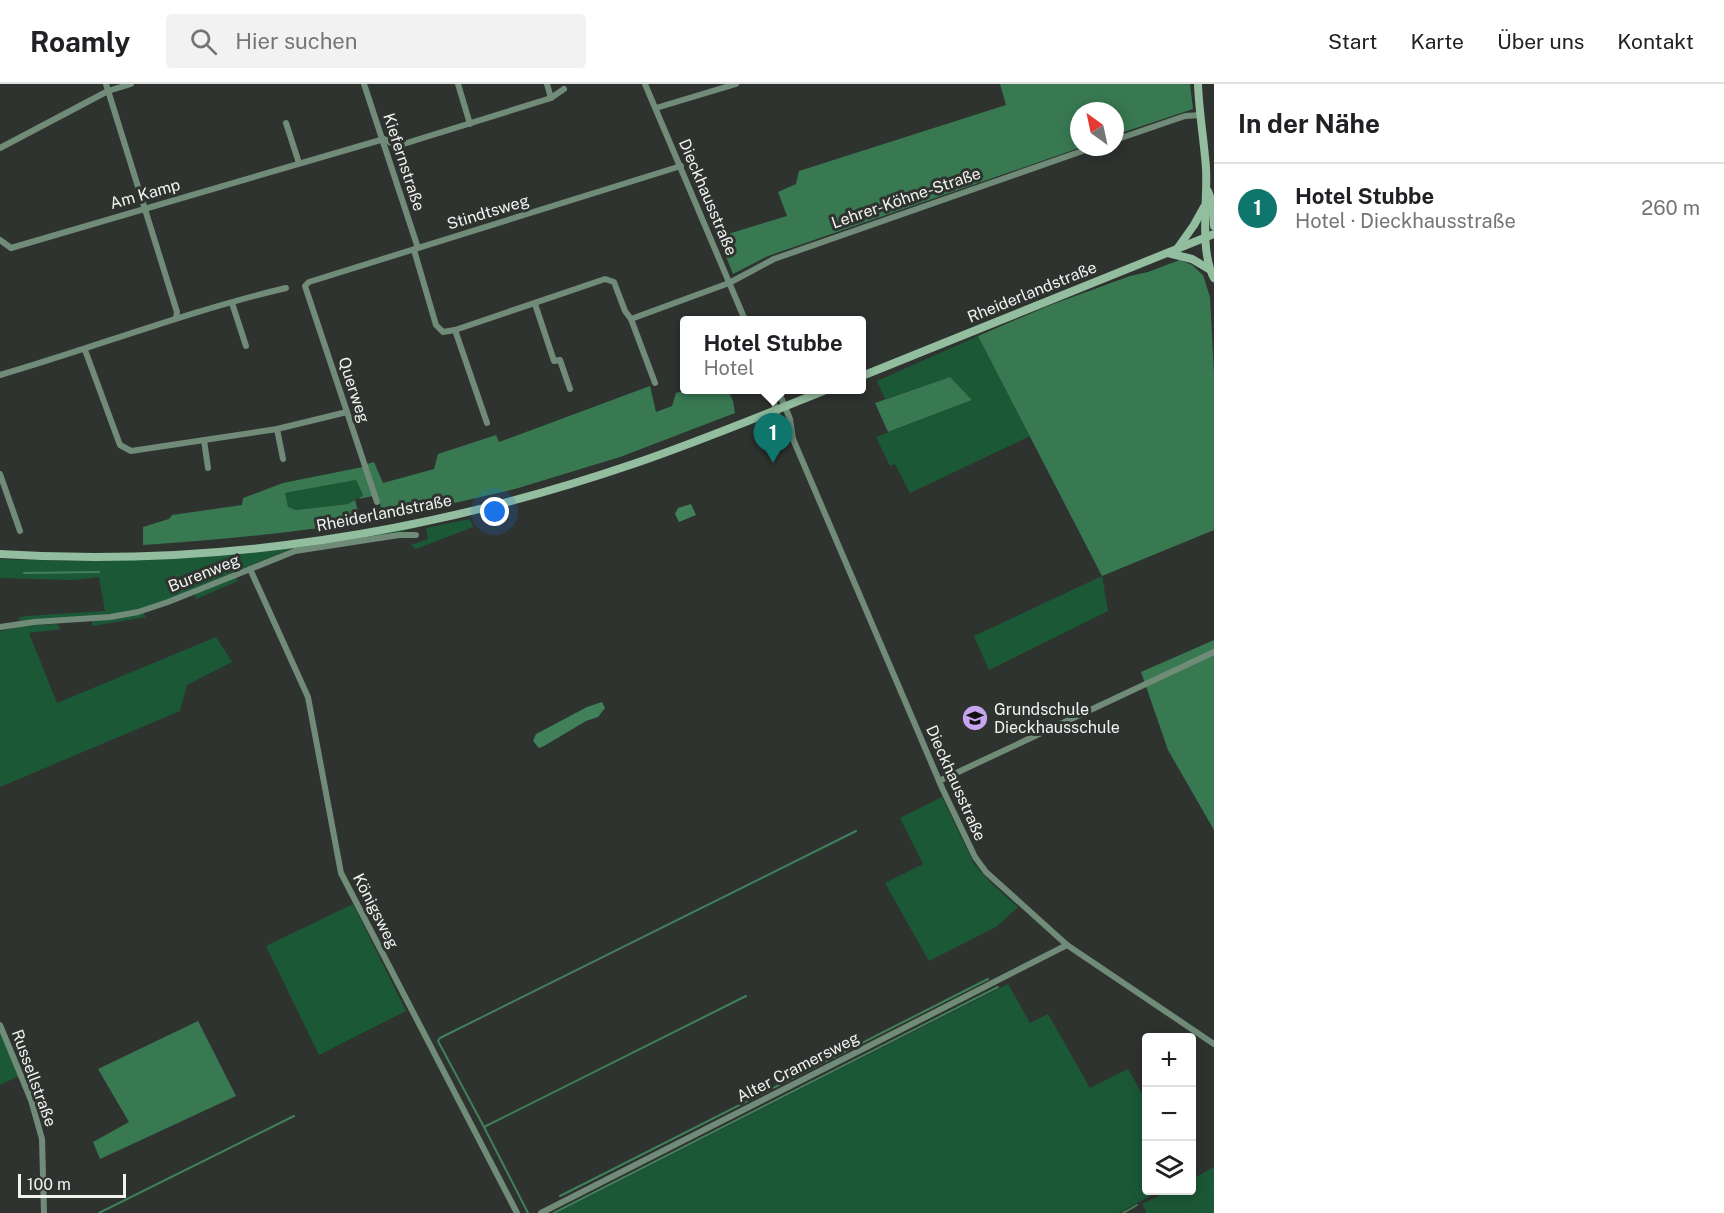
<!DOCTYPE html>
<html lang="de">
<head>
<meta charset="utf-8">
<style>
	body { margin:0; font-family:"Public Sans",sans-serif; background:#f2f2f2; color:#202124 }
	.controls { position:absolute; right:18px; bottom:18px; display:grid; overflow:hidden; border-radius:6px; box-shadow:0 3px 15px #0003 }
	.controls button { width:54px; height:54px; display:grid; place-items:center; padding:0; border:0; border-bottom:2px solid #e0e0e0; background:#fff; color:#202124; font:30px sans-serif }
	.compass { position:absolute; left:1070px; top:18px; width:54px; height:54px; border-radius:50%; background:#fff; box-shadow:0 3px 15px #0003; rotate:327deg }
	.scale { position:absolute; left:18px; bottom:15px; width:108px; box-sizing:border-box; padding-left:6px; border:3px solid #f1f3f1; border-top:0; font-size:16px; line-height:21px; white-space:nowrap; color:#f1f3f1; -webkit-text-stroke:4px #2f3330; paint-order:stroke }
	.you { position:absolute; left:495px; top:428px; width:21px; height:21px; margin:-15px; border:4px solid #fff; border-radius:50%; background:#1a73e8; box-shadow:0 0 0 9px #1a73e833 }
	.badge { display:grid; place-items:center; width:39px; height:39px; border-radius:50%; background:#0f766e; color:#fff; font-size:20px; font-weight:700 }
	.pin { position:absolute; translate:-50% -50px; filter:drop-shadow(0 2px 3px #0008) }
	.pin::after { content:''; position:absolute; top:32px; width:21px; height:18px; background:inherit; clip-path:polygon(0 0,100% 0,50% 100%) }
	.popup { position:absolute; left:680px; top:232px; width:186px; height:78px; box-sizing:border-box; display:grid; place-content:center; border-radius:6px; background:#fff; filter:drop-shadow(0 2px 4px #0005); font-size:20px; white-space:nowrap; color:#757577 }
	.popup b { font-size:22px; color:#202124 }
	.popup::after { content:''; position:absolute; left:50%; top:100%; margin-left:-12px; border:12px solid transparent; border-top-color:#fff }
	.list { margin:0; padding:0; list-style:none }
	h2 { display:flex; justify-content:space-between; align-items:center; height:78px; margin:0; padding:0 24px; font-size:26px }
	h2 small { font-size:20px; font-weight:400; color:#757577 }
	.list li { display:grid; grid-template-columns:39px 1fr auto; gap:18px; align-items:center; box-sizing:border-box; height:90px; padding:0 24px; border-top:2px solid #e0e0e0 }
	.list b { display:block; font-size:22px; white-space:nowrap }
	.list p { margin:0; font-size:20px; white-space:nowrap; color:#757577 }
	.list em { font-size:20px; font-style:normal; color:#757577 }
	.icon { flex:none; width:33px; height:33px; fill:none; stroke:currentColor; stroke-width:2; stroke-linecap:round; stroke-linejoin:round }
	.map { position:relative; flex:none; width:1214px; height:1129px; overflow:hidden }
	header { display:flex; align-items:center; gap:36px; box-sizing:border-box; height:84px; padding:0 30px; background:#fff; border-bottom:2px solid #e0e0e0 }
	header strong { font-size:28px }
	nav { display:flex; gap:33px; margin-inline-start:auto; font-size:21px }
	.search { width:420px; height:54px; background:#f2f2f2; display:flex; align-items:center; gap:15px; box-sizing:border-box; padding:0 21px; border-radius:6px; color:#757577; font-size:22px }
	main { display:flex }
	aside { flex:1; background:#fff }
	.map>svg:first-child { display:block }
	.green { fill:#1b5836 }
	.forest { fill:#387952 }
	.water { fill:#408159 }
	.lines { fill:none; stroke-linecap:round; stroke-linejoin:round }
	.stream { stroke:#408159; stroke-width:2 }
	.street { stroke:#708b78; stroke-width:6 }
	.secondary { stroke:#92bd9f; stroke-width:8 }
	.labels { text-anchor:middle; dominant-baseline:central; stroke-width:6; stroke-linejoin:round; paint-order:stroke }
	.street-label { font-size:16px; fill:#f1f3f1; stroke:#2f3330 }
	.poi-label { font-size:16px; fill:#f1f3f1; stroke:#2f3330; text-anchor:start }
</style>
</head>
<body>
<header>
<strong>Roamly</strong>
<div class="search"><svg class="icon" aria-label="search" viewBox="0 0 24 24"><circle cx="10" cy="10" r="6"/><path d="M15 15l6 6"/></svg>Hier suchen</div>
<nav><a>Start</a><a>Karte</a><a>Über uns</a><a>Kontakt</a></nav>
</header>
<main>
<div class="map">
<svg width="1214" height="1129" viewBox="0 0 1214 1129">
	<rect width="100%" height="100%" fill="#2f3330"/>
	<!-- green -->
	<g class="green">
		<polygon points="978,252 1030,352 910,409 895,380 890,382 876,353 972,316 950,293 885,315 877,297"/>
		<polygon points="356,396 363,411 348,420 296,426 288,423 285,409"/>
		<polygon points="470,435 473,443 416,465 411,461 428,455 426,444"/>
		<polygon points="436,438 404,447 291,465 163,517 139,525 120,529 20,537 18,534 26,532 105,527 99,493 73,496 0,494 0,475 68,477 151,475"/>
		<polygon points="1102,492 1108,527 989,586 974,552"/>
		<polygon points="236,493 238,497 196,515 195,510"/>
		<polygon points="143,529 146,533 92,542 92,537"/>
		<polygon points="57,540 61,545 29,549 57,619 216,553 232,578 187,601 180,627 0,703 0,547 24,542"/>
		<polygon points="942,713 974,780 993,801 1018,823 996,843 929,877 885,799 923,780 900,734"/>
		<polygon points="353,820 406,927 319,971 266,862"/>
		<polygon points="1008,900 1030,939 1048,930 1090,1004 1128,985 1146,1017 1143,1022 1146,1029 1146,1106 1159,1107 1119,1129 557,1129"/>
		<polygon points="0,948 19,992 0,1001"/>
		<polygon points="1214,1083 1214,1129 1147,1129 1142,1120 1169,1107 1192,1106 1192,1095"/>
	</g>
	<!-- forest -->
	<g class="forest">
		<polygon points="1000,0 1190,0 1193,25 1115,51 1115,27 1079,27 1079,63 1082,63 768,172 733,190 718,153 787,132 778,108 796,100 799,87 1006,21"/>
		<polygon points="1180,176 1192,181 1203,191 1210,213 1214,291 1214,446 1102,492 978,252 1048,222 1130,192 1148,188"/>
		<polygon points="950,293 972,316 888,348 875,319"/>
		<polygon points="650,302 656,328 672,322 676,309 687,306 728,306 733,317 735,329 620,373 515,405 385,435 367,380 374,378 383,399 434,385 438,370 496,351 499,358"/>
		<path d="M 363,383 L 373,412 L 358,415 L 363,411 L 356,396 L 285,409 L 288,423 L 296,426 L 348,420 L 355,416 L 360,434 L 377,432 L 380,435 C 301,448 222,456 143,461 L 143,443 L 169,435 L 172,431 L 242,421 L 243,414 L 283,399 Z"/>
		<polygon points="1214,556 1214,746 1168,666 1141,588"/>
		<polygon points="198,937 236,1012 100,1075 93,1058 129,1038 98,985"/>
	</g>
	<!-- water -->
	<g class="water">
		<polygon points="691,420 696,431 679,438 675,430 678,424"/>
		<polygon points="602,618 605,624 598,633 586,637 544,662 539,664 533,657 536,650 587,623"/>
	</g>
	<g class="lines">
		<!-- stream -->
		<g class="stream">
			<polyline points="24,489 99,488"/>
			<polyline points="484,1043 438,957 440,954 856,747"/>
			<polyline points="560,1112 988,895"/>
			<polyline points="99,1129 294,1032"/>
			<polyline points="528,1129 484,1043 746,912"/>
			<polyline points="554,1129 998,903"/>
			<polyline points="1123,1129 1137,1121"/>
		</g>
		<!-- street -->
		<g class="street">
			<polyline points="106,0 177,228 176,234"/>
			<polyline points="364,0 418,164"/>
			<polyline points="458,0 470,40"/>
			<polyline points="547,0 551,14"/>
			<polyline points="645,0 745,236"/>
			<polyline points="656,24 736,0"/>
			<polyline points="286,39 299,79"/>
			<polyline points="1115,56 1185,32 1201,31"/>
			<polyline points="0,64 108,7 131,0"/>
			<polyline points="0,156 11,164 384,55 397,62 551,14 564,5"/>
			<polyline points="414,166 436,241 443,248 455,246 605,195 614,198 625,227 631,235 729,199 774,175 1094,63"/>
			<polyline points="232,219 246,262"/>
			<polyline points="535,220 554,277 560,276 570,305"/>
			<polyline points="631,235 655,299"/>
			<polyline points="455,246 487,339"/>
			<polyline points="85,266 120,361 131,367 277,345 347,328"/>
			<path d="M 0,291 C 96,263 188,227 286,204"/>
			<polyline points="770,306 780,339 793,355"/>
			<polyline points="778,306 790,335 793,355 943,706 975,773 986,788 1067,861 1214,960"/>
			<polyline points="277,345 283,375"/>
			<polyline points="204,356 208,384"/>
			<polyline points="0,390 20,447"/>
			<polyline points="377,418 305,202 309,198 681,82"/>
			<polyline points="250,485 308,613 341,789 517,1129"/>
			<polyline points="0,543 34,538 110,533 138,528 168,518 295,467 399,451 416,451"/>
			<polyline points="939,697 1214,568"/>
			<polyline points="0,941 31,1016 42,1055 44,1129"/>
			<polyline points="541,1129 1067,861"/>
		</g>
		<!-- secondary -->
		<g class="secondary">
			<path d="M 1198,0 C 1199,28 1204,56 1206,84 C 1208,114 1199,167 1214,194"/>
			<polyline points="1208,107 1212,118 1214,142"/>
			<polyline points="1177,165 1194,141 1204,123"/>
			<polyline points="1168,169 1192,175 1209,185"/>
			<polyline points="862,292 1214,150"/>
			<path d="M 0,470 C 216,484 432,449 636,379 C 700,357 763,331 826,306"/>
		</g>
	</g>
	<!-- icons -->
	<defs>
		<g id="school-disc" transform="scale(1.35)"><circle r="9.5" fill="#c7a6ef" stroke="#2f3330"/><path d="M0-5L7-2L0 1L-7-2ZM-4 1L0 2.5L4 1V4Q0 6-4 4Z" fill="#111"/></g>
	</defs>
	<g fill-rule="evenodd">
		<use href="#school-disc" x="975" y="634"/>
	</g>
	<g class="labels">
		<!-- street labels -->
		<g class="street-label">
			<text transform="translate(404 78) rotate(72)">Kiefernstraße</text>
			<text transform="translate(145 110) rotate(-16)">Am Kamp</text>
			<text transform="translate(708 113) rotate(67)">Dieckhausstraße</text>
			<text transform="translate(906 114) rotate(-19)">Lehrer-Köhne-Straße</text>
			<text transform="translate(488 128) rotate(-17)">Stindtsweg</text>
			<text transform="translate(1032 208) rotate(-22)">Rheiderlandstraße</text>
			<text transform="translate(354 306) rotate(72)">Querweg</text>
			<text transform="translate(384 429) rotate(-11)">Rheiderlandstraße</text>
			<text transform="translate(204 489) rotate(-22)">Burenweg</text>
			<text transform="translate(956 699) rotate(66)">Dieckhausstraße</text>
			<text transform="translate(376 827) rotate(63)">Königsweg</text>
			<text transform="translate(798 983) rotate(-27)">Alter Cramersweg</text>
			<text transform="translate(34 994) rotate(70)">Russellstraße</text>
		</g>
		<!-- poi labels -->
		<g class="poi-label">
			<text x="994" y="625">Grundschule<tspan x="994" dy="18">Dieckhausschule</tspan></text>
		</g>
	</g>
</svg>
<div class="controls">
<button>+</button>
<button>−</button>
<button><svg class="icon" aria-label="layers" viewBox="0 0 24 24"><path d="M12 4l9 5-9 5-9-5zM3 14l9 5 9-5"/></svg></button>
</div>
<svg class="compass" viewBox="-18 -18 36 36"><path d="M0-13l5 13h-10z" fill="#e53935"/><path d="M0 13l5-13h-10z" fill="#757577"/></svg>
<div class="scale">100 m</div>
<div class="you"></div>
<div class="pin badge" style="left:773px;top:379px">1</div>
<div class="popup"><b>Hotel Stubbe</b>Hotel</div>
</div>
<aside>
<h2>In der Nähe<small></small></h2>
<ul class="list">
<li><span class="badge">1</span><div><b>Hotel Stubbe</b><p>Hotel · Dieckhausstraße</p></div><em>260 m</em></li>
</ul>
</aside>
</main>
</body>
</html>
